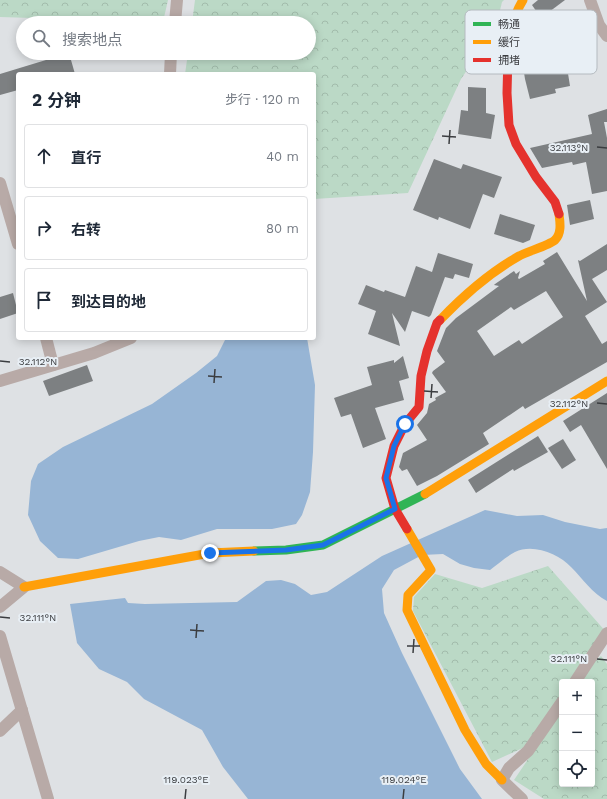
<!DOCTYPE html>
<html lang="zh">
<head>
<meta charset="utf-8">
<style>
	body { margin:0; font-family:"Work Sans","Noto Sans SC",sans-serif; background:#f6f6f7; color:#1f2937 }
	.controls { position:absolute; right:12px; bottom:12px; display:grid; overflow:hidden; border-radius:4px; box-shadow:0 2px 10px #0003 }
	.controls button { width:36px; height:36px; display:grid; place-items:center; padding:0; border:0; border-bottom:1px solid #e0e1e3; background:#fff; color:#1f2937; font:20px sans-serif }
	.stop { position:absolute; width:12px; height:12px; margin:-9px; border:3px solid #1a73e8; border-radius:50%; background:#fff }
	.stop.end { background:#1a73e8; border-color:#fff; box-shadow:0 1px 4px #0008 }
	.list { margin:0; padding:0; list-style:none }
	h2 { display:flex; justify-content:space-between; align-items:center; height:52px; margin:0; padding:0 16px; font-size:17px }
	h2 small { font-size:13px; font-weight:400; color:#747a83 }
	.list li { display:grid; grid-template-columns:26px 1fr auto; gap:12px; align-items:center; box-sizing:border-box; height:64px; margin:0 8px 8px; padding:0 8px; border:1px solid #e0e1e3; border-radius:4px }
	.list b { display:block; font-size:15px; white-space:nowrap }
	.list em { font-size:13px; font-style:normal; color:#747a83 }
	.icon { flex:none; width:22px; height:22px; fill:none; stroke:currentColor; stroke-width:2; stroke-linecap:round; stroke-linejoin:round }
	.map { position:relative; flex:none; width:607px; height:799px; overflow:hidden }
	.search { position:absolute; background:#fff; box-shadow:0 2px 10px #0003; left:16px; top:16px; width:300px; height:44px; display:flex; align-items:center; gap:10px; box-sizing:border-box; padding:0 14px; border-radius:22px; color:#747a83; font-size:15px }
	.panel { position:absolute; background:#fff; box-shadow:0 2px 10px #0003; left:16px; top:72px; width:300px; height:268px; border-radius:4px }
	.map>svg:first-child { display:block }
	.forest { fill:url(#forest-crowns) }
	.water { fill:#97b5d5 }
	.building { fill:#7d8082; fill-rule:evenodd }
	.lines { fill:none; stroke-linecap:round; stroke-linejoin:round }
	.street { stroke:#b8aaa7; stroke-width:12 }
	.fast { stroke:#30b455; stroke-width:9 }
	.slow { stroke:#ff9f0a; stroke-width:9 }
	.jam { stroke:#e5322d; stroke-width:9 }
	.route { stroke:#1a73e8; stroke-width:5 }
	.ticks { fill:none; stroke:#3b3d40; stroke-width:1.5 }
	.key { fill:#e8eff5; stroke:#b4babf; stroke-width:1 }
	.key-label { font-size:11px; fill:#3b3d40 }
	.ticks-label { font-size:10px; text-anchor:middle; fill:#3b3d40; stroke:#e8eff5; stroke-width:4; stroke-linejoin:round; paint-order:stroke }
</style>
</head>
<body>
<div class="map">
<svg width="607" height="799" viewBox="0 0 607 799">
	<defs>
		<pattern id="forest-crowns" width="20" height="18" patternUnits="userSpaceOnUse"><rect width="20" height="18" fill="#bbd9c6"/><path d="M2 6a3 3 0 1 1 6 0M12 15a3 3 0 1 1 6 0" fill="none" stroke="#a2bbab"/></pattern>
	</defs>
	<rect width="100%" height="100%" fill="#dee1e4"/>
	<!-- forest -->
	<g class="forest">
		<polygon points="0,0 168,0 163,22 0,17"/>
		<polygon points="195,0 504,0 502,2 496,27 461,79 408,193 314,199 314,74 185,74 188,53 309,53 309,23 192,23"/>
		<polygon points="548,566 607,633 572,682 562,682 562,695 525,747 492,762 413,611 414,597 435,574 482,588"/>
		<polygon points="601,656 607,664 607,799 544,799 514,780 562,709 562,784 592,784 592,682 580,682 592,664"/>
	</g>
	<!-- water -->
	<g class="water">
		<polygon points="226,338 307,338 315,385 313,452 310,492 302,515 296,524 272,529 217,529 181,540 159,537 139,541 78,559 58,558 40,541 28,515 31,481 38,464 63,447 152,404 196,373 217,356"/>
		<path d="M 485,510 L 517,516 L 543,515 L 565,522 L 600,529 L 607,528 L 607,601 C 592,593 583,579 571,567 C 559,554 533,543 515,552 C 506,557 498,564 490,570 L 474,568 L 460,564 L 443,554 L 422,555 L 394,570 L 382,589 L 384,613 L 402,653 L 460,769 L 482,799 L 248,799 L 223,767 L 202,730 L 144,699 L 127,682 L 99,669 L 77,643 L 70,604 L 125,598 L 128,603 L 145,604 L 237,602 L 266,581 L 281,580 L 295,584 L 311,595 L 327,592 L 382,556 Z"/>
	</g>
	<!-- building -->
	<g class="building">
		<polygon points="538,0 565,0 541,18 532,5"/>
		<polygon points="557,33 561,63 566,61 570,86 555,89 556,93 530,99 525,79 519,41 520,39"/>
		<polygon points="69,53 75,74 18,74 18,90 0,95 0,74"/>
		<polygon points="468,87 486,88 486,113 495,115 491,139 458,134 461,110 468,111"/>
		<polygon points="607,109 607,122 604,122 607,138 607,191 592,194 586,162 573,165 572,162 542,168 530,148 592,134 588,115"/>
		<polygon points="434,159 461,169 463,164 502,177 494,198 483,194 470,229 439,217 438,220 413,210"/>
		<polygon points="590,200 594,219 570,225 567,205"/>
		<polygon points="500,214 535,225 530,240 523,243 494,234"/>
		<path d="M 607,244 L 607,270 L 592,279 L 607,302 L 585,316 L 602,344 L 607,341 L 607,362 L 525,409 L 523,406 L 483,433 L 489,444 L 437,476 L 417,486 L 407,469 L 402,471 L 399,467 L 403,453 L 427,440 L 417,425 L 427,413 L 429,404 L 436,400 L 435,398 L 446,392 L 432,373 L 433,371 L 445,362 L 437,351 L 446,328 L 456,318 L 499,286 L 494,285 L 495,284 L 514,271 L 516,274 L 520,271 L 518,278 L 519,279 L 545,264 L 543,261 L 557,252 L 587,301 L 578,260 L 580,261 ZM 546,291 L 563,317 L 522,344 L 519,340 L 494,356 L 477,331 L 511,307 L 514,310 Z"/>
		<polygon points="438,253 473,264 469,278 455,274 453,279 445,277 431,315 429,317 412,311 405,332 392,313 400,346 368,334 376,311 358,304 366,285 384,292 385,290 405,297 416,266 432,272"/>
		<polygon points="13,293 18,313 0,319 0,297"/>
		<polygon points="403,356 409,378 399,381 404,400 375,408 386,439 363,448 351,414 341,417 334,398 372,385 367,367 394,360 394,363"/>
		<polygon points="87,365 93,381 49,396 43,381"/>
		<polygon points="607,393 607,469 581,425 570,432 563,421"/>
		<polygon points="538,436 548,452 514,471 513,469 476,493 468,480"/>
		<polygon points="563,439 576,460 562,469 548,448"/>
	</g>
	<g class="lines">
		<!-- street -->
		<g class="street">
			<polyline points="590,0 599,25 607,36"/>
			<polyline points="175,23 177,0"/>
			<polyline points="170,74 171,53"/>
			<polyline points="0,183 18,244"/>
			<polyline points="46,338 53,365"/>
			<polyline points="0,381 94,353 131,338"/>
			<polyline points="0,572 24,587 0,607"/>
			<polyline points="0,636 48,799"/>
			<polyline points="575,682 607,633"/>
			<polyline points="0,731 22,710"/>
			<polyline points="522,799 502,780 509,768 528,751 562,702"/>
		</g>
		<!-- fast -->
		<polyline class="fast" points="254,551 286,550 323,545 425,494"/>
		<!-- slow -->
		<g class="slow">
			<path d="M 508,55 C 509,36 513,16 523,0"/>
			<path d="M 440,320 C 463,296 489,273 519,256 C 526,252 550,245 555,240 C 562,233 560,222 559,214"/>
			<polyline points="425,494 607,381"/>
			<polyline points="407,529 431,570 408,595 407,610 465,730 486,764 502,780"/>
			<polyline points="24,587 210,553 254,551"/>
		</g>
		<!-- jam -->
		<g class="jam">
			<polyline points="508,55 507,93 509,125 516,144 536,177 555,202 559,214"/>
			<polyline points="407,529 395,509 386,478 394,446 405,424 419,407 421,376 427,351 437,323 440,320"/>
		</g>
	</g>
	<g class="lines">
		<!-- route -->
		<polyline class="route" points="210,553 286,550 323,545 395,509 386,478 394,446 405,424"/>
	</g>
	<!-- ticks -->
	<path class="ticks" d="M 442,136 L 456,137M 449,144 L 450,130M 597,147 L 607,148M 0,361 L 10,362M 208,376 L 222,377M 214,383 L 215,369M 424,391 L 438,392M 431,398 L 432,384M 597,403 L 607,404M 0,617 L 10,618M 190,630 L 204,631M 196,638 L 197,624M 407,646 L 420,646M 413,653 L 414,639M 597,659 L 607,660M 185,799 L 186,789M 403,799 L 404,789"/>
	<!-- legend -->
	<rect x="465" y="10" width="132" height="64" rx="6" class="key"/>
	<rect x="473" y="22" width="18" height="4" fill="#30b455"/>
	<rect x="473" y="40" width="18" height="4" fill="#ff9f0a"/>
	<rect x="473" y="58" width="18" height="4" fill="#e5322d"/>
	<g class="key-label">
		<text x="498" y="28">畅通</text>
		<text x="498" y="46">缓行</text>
		<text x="498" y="64">拥堵</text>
	</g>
	<g class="ticks-label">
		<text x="569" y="151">32.113°N</text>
		<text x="38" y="365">32.112°N</text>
		<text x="569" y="407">32.112°N</text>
		<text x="38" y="621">32.111°N</text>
		<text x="569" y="662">32.111°N</text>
		<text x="186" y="783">119.023°E</text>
		<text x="404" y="783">119.024°E</text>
	</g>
</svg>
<div class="controls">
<button>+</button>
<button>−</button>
<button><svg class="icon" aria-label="locate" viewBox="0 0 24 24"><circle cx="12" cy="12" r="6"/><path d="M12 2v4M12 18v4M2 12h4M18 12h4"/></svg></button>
</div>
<div class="stop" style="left:405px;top:424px"></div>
<div class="stop end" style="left:210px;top:553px"></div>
<div class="search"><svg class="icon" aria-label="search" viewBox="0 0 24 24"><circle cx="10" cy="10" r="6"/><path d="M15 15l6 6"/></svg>搜索地点</div>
<section class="panel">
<h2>2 分钟<small>步行 · 120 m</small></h2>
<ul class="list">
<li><svg class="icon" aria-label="ahead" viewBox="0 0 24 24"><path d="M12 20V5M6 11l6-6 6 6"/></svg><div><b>直行</b></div><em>40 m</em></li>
<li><svg class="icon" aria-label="right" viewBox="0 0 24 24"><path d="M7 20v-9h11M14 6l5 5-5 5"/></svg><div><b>右转</b></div><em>80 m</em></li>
<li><svg class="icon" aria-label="arrive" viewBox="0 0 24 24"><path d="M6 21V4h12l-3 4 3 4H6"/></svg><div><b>到达目的地</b></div></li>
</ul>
</section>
</div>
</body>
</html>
